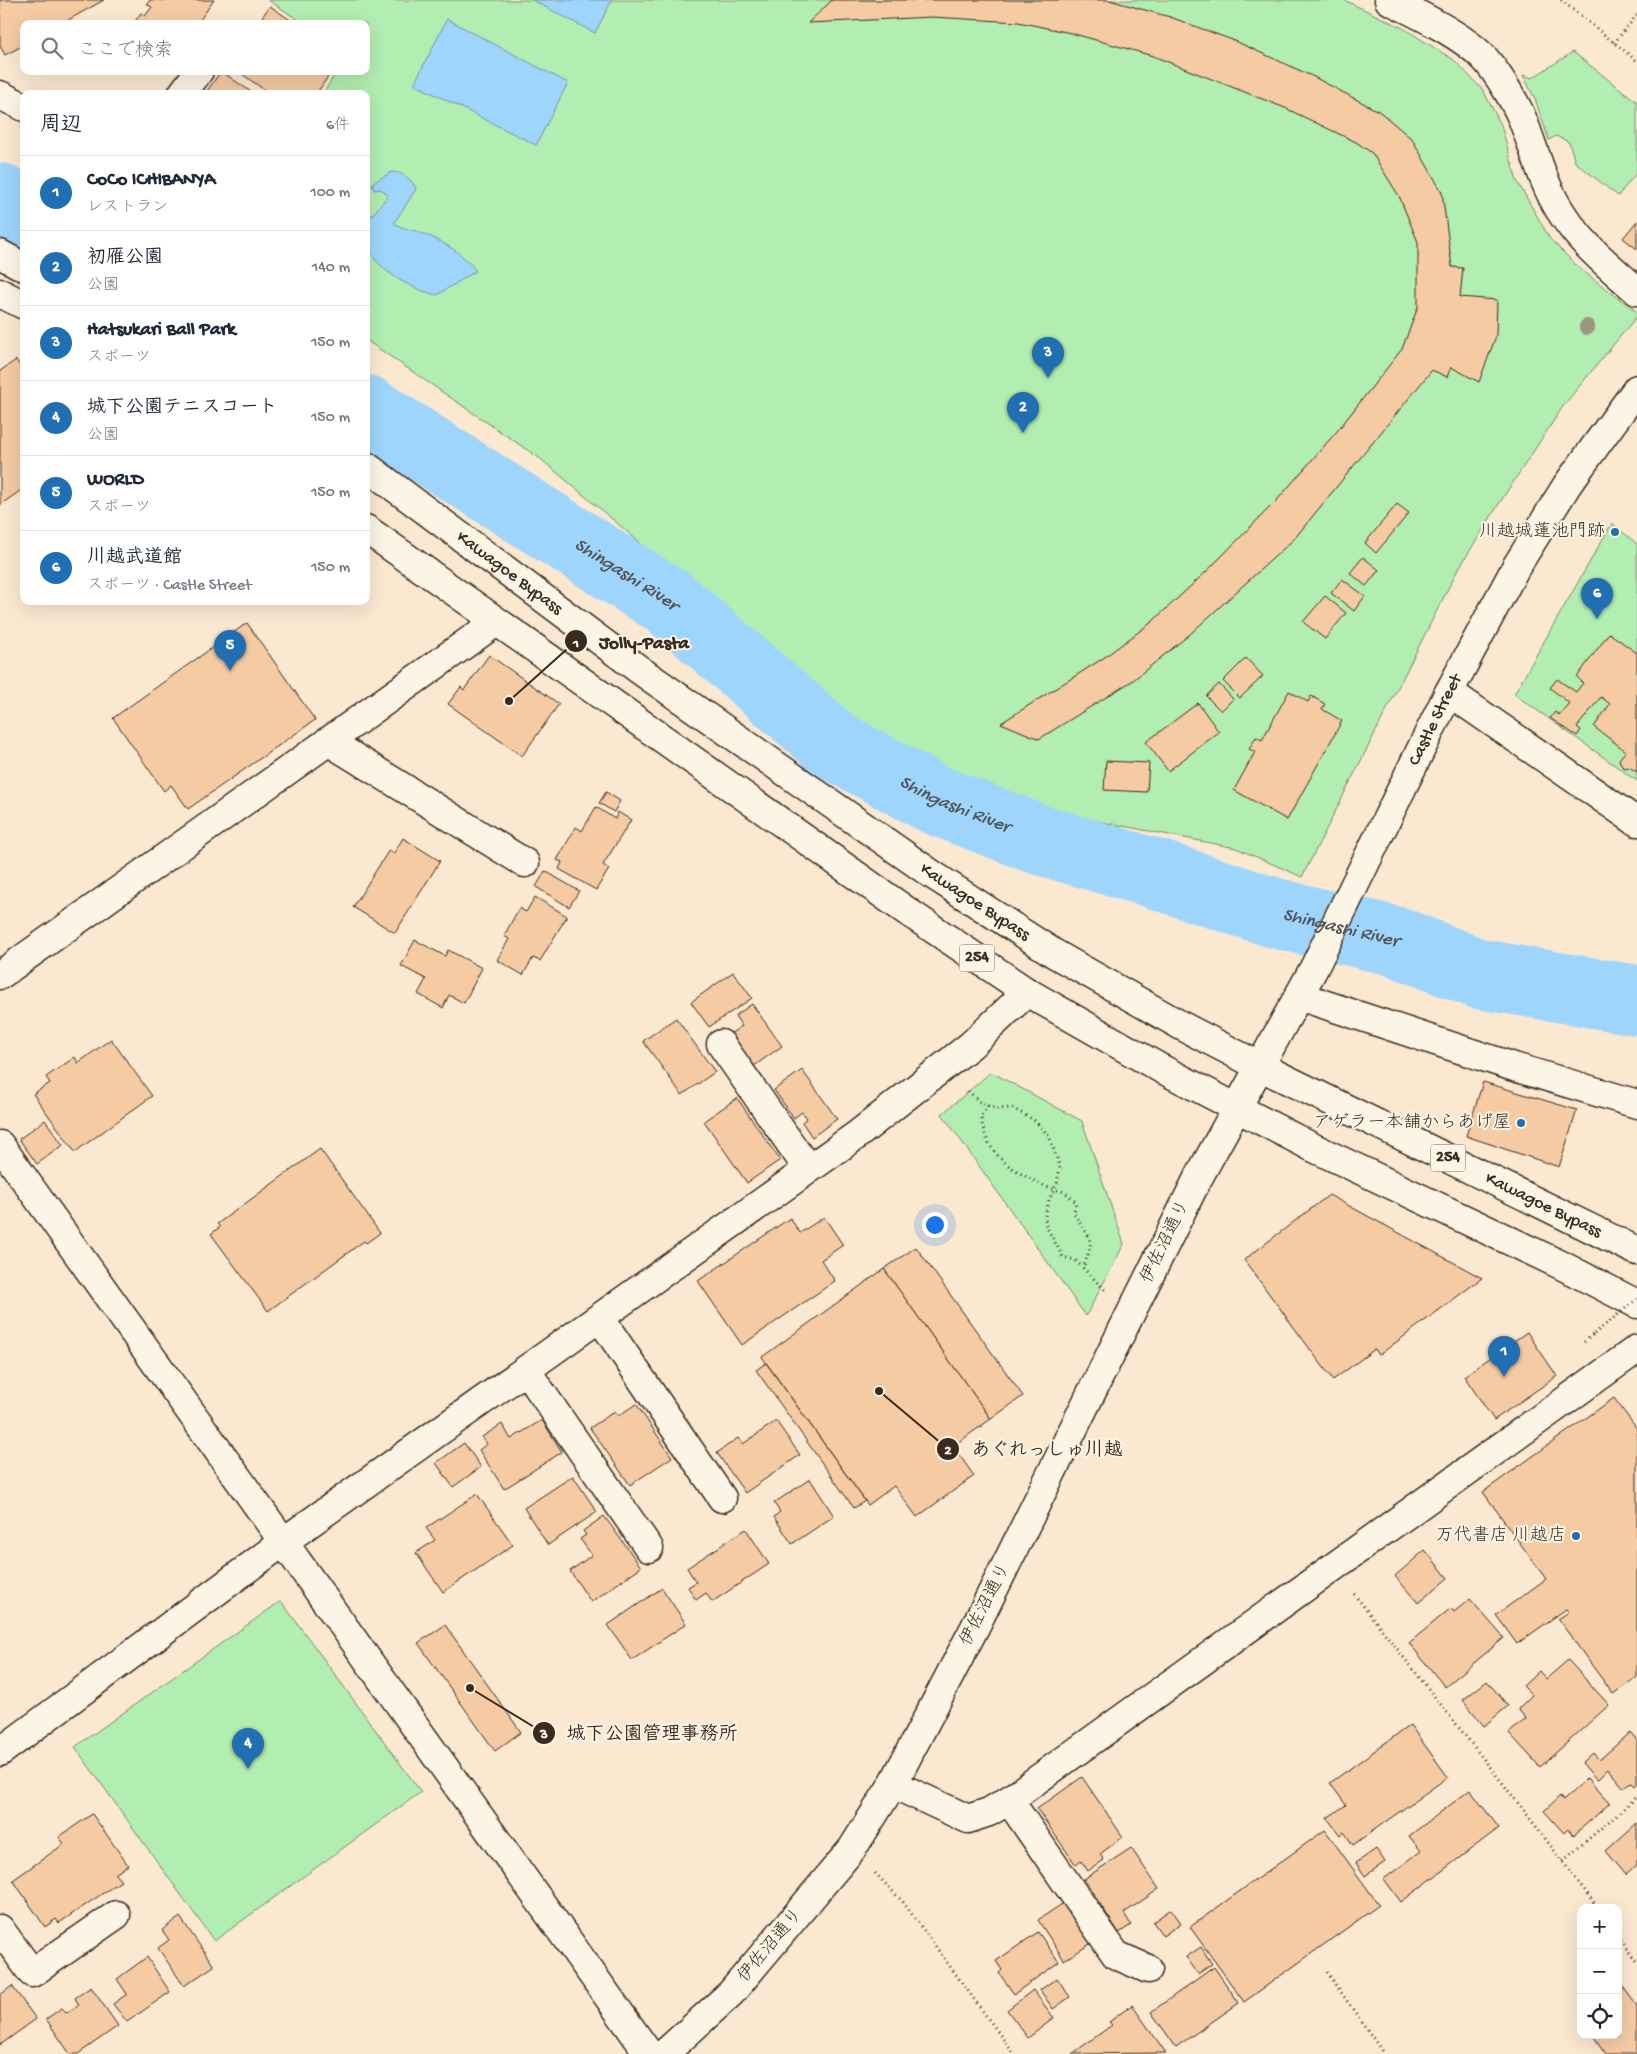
<!DOCTYPE html>
<html lang="ja">
<head>
<meta charset="utf-8">
<style>
	body { margin:0; font-family:"Gochi Hand","Klee One",sans-serif; background:#f2f2f3; color:#1f2937 }
	.controls { position:absolute; right:15px; bottom:15px; display:grid; overflow:hidden; border-radius:10px; box-shadow:0 5px 20px #0002 }
	.controls button { width:45px; height:45px; display:grid; place-items:center; padding:0; border:0; border-bottom:1px solid #e0e1e3; background:#fff; color:#1f2937; font:25px sans-serif }
	.you { position:absolute; left:934px; top:1224px; width:18px; height:18px; margin:-12px; border:4px solid #fff; border-radius:50%; background:#1a73e8; box-shadow:0 0 0 8px #1a73e833 }
	.badge { display:grid; place-items:center; width:32px; height:32px; border-radius:50%; background:#1f6fb2; color:#fff; font-size:16px; font-weight:700 }
	.pin { position:absolute; translate:-50% -41px; filter:drop-shadow(0 1px 2px #0008) }
	.pin::after { content:''; position:absolute; top:26px; width:18px; height:15px; background:inherit; clip-path:polygon(0 0,100% 0,50% 100%) }
	.list { margin:0; padding:0; list-style:none }
	h2 { display:flex; justify-content:space-between; align-items:center; height:65px; margin:0; padding:0 20px; font-size:21px }
	h2 small { font-size:16px; font-weight:400; color:#747a83 }
	.list li { display:grid; grid-template-columns:32px 1fr auto; gap:15px; align-items:center; box-sizing:border-box; height:75px; padding:0 20px; border-top:1px solid #e0e1e3 }
	.list b { display:block; font-size:19px; white-space:nowrap }
	.list p { margin:0; font-size:16px; white-space:nowrap; color:#747a83 }
	.list em { font-size:16px; font-style:normal; color:#747a83 }
	.icon { flex:none; width:28px; height:28px; fill:none; stroke:currentColor; stroke-width:2; stroke-linecap:round; stroke-linejoin:round }
	.map { position:relative; flex:none; width:1637px; height:2054px; overflow:hidden }
	.search { position:absolute; background:#fff; box-shadow:0 5px 20px #0002; left:20px; top:20px; width:350px; height:55px; display:flex; align-items:center; gap:12px; box-sizing:border-box; padding:0 18px; border-radius:10px; color:#747a83; font-size:19px }
	.panel { position:absolute; background:#fff; box-shadow:0 5px 20px #0002; left:20px; top:90px; width:350px; height:515px; border-radius:10px }
	.map>svg:first-child { display:block }
	.green { fill:#b2edb1; stroke:#768c68 }
	.water { fill:#9ed5fd; stroke:#7691a4 }
	.lines { fill:none; stroke-linecap:round; stroke-linejoin:round }
	.river { stroke:#9ed5fd; stroke-width:70 }
	.building { fill:#f4cba3; stroke:#3b2a1e }
	.minor-casing { stroke:#3b2a1e; stroke-width:31 }
	.highway-casing { stroke:#3b2a1e; stroke-width:31 }
	.path { stroke:#3b2a1e; stroke-width:3; stroke-dasharray:1 4; stroke-linecap:butt }
	.minor { stroke:#fcf5e5; stroke-width:28 }
	.highway { stroke:#fcf5e5; stroke-width:28 }
	.path-bridge { stroke:#3b2a1e; stroke-width:3; stroke-dasharray:1 4; stroke-linecap:butt }
	.tree { fill:#9e957e }
	.poi-dot { fill:#1f6fb2; stroke:#fcf5e5; stroke-width:2 }
	.labels { text-anchor:middle; dominant-baseline:central; stroke-width:4; stroke-linejoin:round; paint-order:stroke }
	.shield { fill:#fcf5e5; stroke:#75675a; stroke-width:1 }
	.shield-label { font-size:16px; font-weight:bold; fill:#3b2a1e }
	.poi-label { font-size:18px; fill:#3b2a1e; stroke:#fcf5e5; text-anchor:end }
	.street-label { font-size:18px; fill:#3b2a1e; stroke:#fcf5e5 }
	.water-label { font-size:19px; font-style:italic; fill:#545556; stroke:#fcf5e5 }
	.leader { fill:none; stroke:#3b2a1e; stroke-width:2 }
	.callout-dot { fill:#3b2a1e; stroke:#fcf5e5; stroke-width:2 }
	.mark-label { font-size:15px; text-anchor:middle; font-weight:bold; fill:#fff }
	.callout-label { font-size:19px; text-anchor:middle; font-weight:bold; fill:#3b2a1e; stroke:#fcf5e5; stroke-width:4; stroke-linejoin:round; paint-order:stroke }
</style>
</head>
<body>
<div class="map">
<svg width="1637" height="2054" viewBox="0 0 1637 2054">
	<rect width="100%" height="100%" fill="#fae8d1"/>
	<filter id="ink" filterUnits="userSpaceOnUse"><feTurbulence type="fractalNoise" baseFrequency=".02" numOctaves="2"/><feDisplacementMap in="SourceGraphic" scale="10" xChannelSelector="R" yChannelSelector="G"/><feConvolveMatrix kernelMatrix="1 2 1 2 8 2 1 2 1" color-interpolation-filters="sRGB"/></filter>
	<g filter="url(#ink)">
		<!-- green -->
		<g class="green">
			<polygon points="268,0 1344,0 1403,28 1454,60 1483,90 1501,125 1517,181 1550,239 1579,268 1637,312 1637,316 1564,405 1502,499 1456,573 1302,877 1236,848 1061,814 904,764 813,702 776,657 542,460 366,340 366,94 323,94 337,71 366,71 366,24 305,24"/>
			<polygon points="1573,52 1637,102 1637,172 1618,196 1575,162 1569,142 1556,136 1549,140 1535,99 1523,75 1532,78"/>
			<polygon points="1612,523 1637,544 1637,781 1514,694"/>
			<polygon points="991,1072 1082,1121 1124,1244 1086,1316 942,1114"/>
			<polygon points="281,1601 421,1792 214,1941 75,1747"/>
		</g>
		<!-- water -->
		<g class="water">
			<polygon points="532,0 612,0 595,33"/>
			<polygon points="447,19 568,83 536,145 414,84"/>
			<path d="M 392,172 C 402,172 413,180 416,189 L 394,223 C 403,229 414,230 424,234 C 444,242 464,254 476,271 L 437,295 C 409,289 358,262 366,227 C 369,215 382,205 388,195 L 381,189 L 374,190 L 372,183 Z"/>
		</g>
		<g class="lines">
			<!-- river -->
			<g class="river">
				<polyline points="0,198 24,212"/>
				<path id="s1" d="M 366,410 L 670,603 L 834,745 L 936,800 L 1037,839 L 1156,874 L 1275,913 L 1398,942 L 1479,974 L 1637,1000"/>
			</g>
		</g>
		<!-- building -->
		<g class="building">
			<polygon points="0,0 104,0 61,24 24,24 24,45 5,55 0,46"/>
			<polygon points="150,0 214,0 197,24 133,24 141,13 145,16 152,7 147,4"/>
			<polygon points="832,0 1109,0 1170,17 1235,41 1314,77 1380,112 1412,139 1442,192 1452,267 1463,268 1460,297 1497,300 1496,336 1479,382 1451,367 1447,377 1432,370 1294,539 1189,635 1132,681 1039,739 1001,723 1102,659 1152,622 1208,570 1278,499 1338,430 1402,349 1418,307 1418,242 1399,196 1372,153 1356,142 1285,108 1153,56 1071,33 1018,22 932,17 808,23"/>
			<polygon points="270,6 296,24 257,24"/>
			<polygon points="221,71 254,94 205,94"/>
			<polygon points="244,71 332,71 316,94 270,94 242,74"/>
			<polygon points="1637,221 1637,249 1623,238"/>
			<polygon points="16,360 24,371 24,488 0,505 0,371"/>
			<polygon points="1397,504 1409,513 1376,553 1365,543"/>
			<polygon points="1363,557 1379,570 1366,586 1350,573"/>
			<polygon points="1342,579 1365,596 1354,611 1331,593"/>
			<polygon points="1325,596 1346,613 1325,639 1303,622"/>
			<polygon points="247,623 315,720 188,809 171,785 164,791 113,718"/>
			<polygon points="1609,633 1637,653 1637,772 1629,767 1624,768 1621,765 1619,759 1626,751 1594,727 1610,704 1601,697 1577,727 1581,730 1577,736 1550,718 1555,712 1559,715 1569,703 1550,688 1557,679 1576,692 1583,683 1577,677"/>
			<polygon points="489,655 559,704 522,756 448,704 461,687 464,690"/>
			<polygon points="1246,658 1263,676 1240,698 1223,681"/>
			<polygon points="1219,684 1233,699 1221,711 1206,696"/>
			<polygon points="1289,691 1308,702 1311,696 1325,704 1322,709 1342,721 1287,820 1234,790 1255,752 1249,749 1256,737 1262,740"/>
			<polygon points="1198,703 1219,732 1168,771 1146,742"/>
			<polygon points="1106,761 1149,763 1147,792 1104,790"/>
			<polygon points="606,792 620,801 614,812 599,803"/>
			<polygon points="596,807 615,819 618,812 631,820 603,865 609,869 596,890 559,869 562,862 557,860 576,827 582,831"/>
			<polygon points="403,838 440,861 395,933 353,907 389,850 394,853"/>
			<polygon points="545,871 579,891 569,907 536,887"/>
			<polygon points="535,897 567,916 540,961 533,958 523,975 497,960 509,939 504,936 519,908 526,912"/>
			<polygon points="415,940 445,956 448,950 482,968 464,1003 449,995 443,1008 418,994 426,979 401,966"/>
			<polygon points="733,972 752,998 709,1027 691,1002"/>
			<polygon points="752,1004 782,1046 754,1066 730,1034 742,1026 735,1016"/>
			<polygon points="676,1018 715,1072 682,1095 643,1041"/>
			<polygon points="111,1039 152,1096 75,1152 33,1094 50,1083 46,1077 75,1057 78,1063"/>
			<polygon points="802,1070 837,1119 812,1137 802,1122 807,1118 802,1112 794,1118 774,1090"/>
			<polygon points="1483,1082 1577,1110 1559,1167 1466,1136"/>
			<polygon points="737,1098 780,1160 747,1183 704,1121"/>
			<polygon points="45,1120 63,1145 37,1164 19,1139"/>
			<polygon points="320,1149 380,1233 366,1243 364,1241 268,1311 211,1234 220,1227 217,1224"/>
			<polygon points="1329,1195 1482,1278 1379,1355 1375,1349 1333,1380 1244,1260"/>
			<polygon points="824,1217 843,1245 821,1260 835,1281 742,1345 698,1281 790,1218 800,1233"/>
			<polygon points="916,1247 1023,1396 991,1419 884,1269"/>
			<polygon points="884,1269 991,1419 953,1446 974,1476 917,1517 894,1486 868,1505 762,1357"/>
			<polygon points="1527,1332 1557,1376 1494,1420 1464,1376"/>
			<polygon points="766,1363 865,1501 854,1508 756,1370"/>
			<polygon points="1614,1398 1637,1429 1637,1677 1613,1694 1558,1619 1569,1612 1566,1609 1517,1644 1496,1615 1546,1579 1483,1492"/>
			<polygon points="636,1404 672,1457 630,1485 590,1428 615,1411 618,1416"/>
			<polygon points="542,1420 562,1452 504,1489 479,1450 487,1444 482,1437 502,1424 511,1439"/>
			<polygon points="776,1421 800,1455 745,1493 717,1453 738,1438 743,1444"/>
			<polygon points="464,1443 481,1467 453,1487 436,1463"/>
			<polygon points="573,1476 597,1512 548,1545 524,1508"/>
			<polygon points="810,1479 834,1516 792,1544 774,1517 780,1512 774,1503"/>
			<polygon points="477,1494 513,1545 443,1592 416,1553 435,1540 426,1528"/>
			<polygon points="604,1516 641,1567 591,1602 570,1571 592,1555 580,1539 586,1535 583,1531"/>
			<polygon points="746,1529 769,1564 712,1602 706,1593 696,1600 688,1587 696,1582 687,1568"/>
			<polygon points="1425,1550 1448,1578 1418,1603 1395,1576"/>
			<polygon points="662,1588 686,1624 632,1660 608,1625"/>
			<polygon points="1470,1599 1504,1638 1445,1687 1409,1643 1451,1608 1454,1612"/>
			<polygon points="445,1625 521,1732 495,1751 418,1643"/>
			<polygon points="1568,1660 1609,1705 1540,1767 1509,1733 1526,1719 1518,1709 1532,1695 1523,1686 1539,1671 1546,1679"/>
			<polygon points="1487,1681 1508,1706 1484,1726 1463,1700"/>
			<polygon points="1410,1725 1448,1777 1353,1845 1344,1832 1340,1835 1327,1818 1346,1805 1330,1783"/>
			<polygon points="1631,1732 1637,1739 1637,1784 1635,1786 1631,1782 1624,1788 1608,1769 1597,1780 1582,1763 1593,1753 1599,1760"/>
			<polygon points="1082,1777 1123,1837 1100,1854 1104,1860 1088,1871 1081,1861 1076,1865 1037,1809"/>
			<polygon points="1587,1778 1610,1803 1574,1835 1568,1829 1564,1833 1544,1811 1560,1796 1563,1801"/>
			<polygon points="1470,1790 1499,1828 1401,1902 1384,1879 1421,1851 1409,1836"/>
			<polygon points="92,1814 128,1865 115,1874 121,1881 59,1923 56,1919 45,1927 13,1880 64,1844 59,1837"/>
			<polygon points="1637,1823 1637,1865 1626,1875 1606,1851"/>
			<polygon points="1325,1830 1379,1905 1244,2002 1190,1927"/>
			<polygon points="1131,1848 1159,1889 1124,1913 1131,1925 1119,1933 1084,1879"/>
			<polygon points="1376,1849 1385,1862 1365,1876 1356,1863"/>
			<polygon points="1065,1902 1092,1943 1064,1960 1038,1920"/>
			<polygon points="1171,1909 1181,1923 1163,1936 1153,1922"/>
			<polygon points="180,1917 214,1966 184,1986 158,1948 169,1940 162,1930"/>
			<polygon points="1038,1932 1059,1962 1014,1994 999,1973 1002,1970 996,1961"/>
			<polygon points="1201,1947 1212,1964 1198,1974 1186,1957"/>
			<polygon points="147,1957 170,1992 127,2022 113,2004 127,1994 117,1979"/>
			<polygon points="1214,1967 1239,2003 1176,2047 1151,2012"/>
			<polygon points="1057,1978 1070,1997 1053,2009 1040,1990"/>
			<polygon points="1618,1980 1637,2006 1637,2054 1605,2054 1592,2035 1618,2035"/>
			<polygon points="12,1986 36,2019 0,2045 0,1995"/>
			<polygon points="91,1987 118,2026 78,2054 70,2054 46,2019 62,2008 67,2013 79,2005 75,1998"/>
			<polygon points="1033,1990 1054,2018 1028,2038 1007,2010"/>
			<polygon points="1132,2005 1166,2053 1072,2054 1112,2025 1109,2022"/>
		</g>
		<g class="lines">
			<!-- minor casing -->
			<g class="minor-casing">
				<g id="minor">
					<path d="M 1389,0 C 1418,14 1464,36 1486,60 C 1498,74 1514,100 1522,118 C 1534,148 1542,181 1559,209 C 1580,243 1608,265 1637,291"/>
					<polyline points="182,94 199,71"/>
					<polyline points="0,95 24,107"/>
					<polyline points="1449,692 1637,822"/>
					<polyline points="328,741 525,863"/>
					<polyline points="0,975 496,622"/>
					<polyline points="1299,996 1514,1067 1637,1104"/>
					<polyline points="721,1044 808,1169"/>
					<polyline points="0,1145 649,2054"/>
					<polyline points="600,1318 722,1498"/>
					<polyline points="526,1370 649,1548"/>
					<polyline points="0,1752 283,1542 857,1135 971,1045 1027,992"/>
					<polyline points="893,1784 968,1819 989,1812 1009,1800 1637,1349"/>
					<polyline points="1009,1800 1116,1955 1148,1969"/>
					<polyline points="0,1929 32,1973 116,1915"/>
					<path id="s2" d="M 664,2054 L 731,1993 L 852,1849 L 893,1784 L 974,1629 L 1196,1182 L 1314,968 L 1449,692 L 1516,567 L 1567,485 L 1637,389"/>
				</g>
			</g>
			<!-- highway casing -->
			<g class="highway-casing">
				<g id="highway">
					<polyline points="0,254 24,267"/>
					<polyline points="0,293 24,305"/>
					<path id="s3" d="M 366,466 L 641,671 L 933,875 L 1055,954 L 1182,1026 L 1259,1066 L 1637,1251"/>
					<polyline points="366,529 908,912 1027,992 1160,1068 1312,1147 1561,1265 1637,1304"/>
				</g>
			</g>
			<!-- path -->
			<g class="path">
				<polyline points="1561,0 1637,61"/>
				<polyline points="1614,43 1637,15"/>
				<polyline points="968,1091 981,1103 997,1109 1012,1108 1034,1120 1049,1136 1060,1167 1057,1183 1049,1200 1045,1216 1046,1226 1063,1257 1075,1260 1105,1290"/>
				<path d="M 988,1106 L 981,1117 C 986,1158 1014,1171 1049,1188 C 1054,1190 1059,1190 1064,1192 C 1068,1194 1072,1199 1076,1202 L 1074,1213 C 1089,1241 1097,1234 1083,1268"/>
				<polyline points="1584,1342 1594,1334"/>
				<polyline points="1354,1594 1522,1808 1598,1908"/>
				<polyline points="1563,1861 1637,1797"/>
				<polyline points="875,1873 903,1902 1014,2054"/>
				<polyline points="1618,1936 1637,1961"/>
				<polyline points="1327,1972 1384,2054"/>
			</g>
			<!-- minor -->
			<use href="#minor" class="minor"/>
			<!-- highway -->
			<use href="#highway" class="highway"/>
			<!-- path-bridge -->
			<polyline class="path-bridge" points="1594,1334 1637,1299"/>
		</g>
		<!-- trees -->
		<circle class="tree" cx="1587" cy="327" r="8"/>
	</g>
	<!-- markers -->
	<g class="poi-dot">
		<circle cx="1615" cy="532" r="5"/>
		<circle cx="1521" cy="1123" r="5"/>
		<circle cx="1576" cy="1536" r="5"/>
	</g>
	<g class="labels">
		<!-- shield labels -->
		<g class="shield">
			<rect x="959.5" y="944.5" width="35" height="27" rx="4"/>
			<rect x="1430.5" y="1144.5" width="35" height="27" rx="4"/>
		</g>
		<g class="shield-label">
			<text x="977" y="958">254</text>
			<text x="1448" y="1158">254</text>
		</g>
		<!-- poi labels -->
		<g class="poi-label">
			<text x="1605" y="532">川越城蓮池門跡</text>
			<text x="1511" y="1123">アゲラー本舗からあげ屋</text>
			<text x="1566" y="1536">万代書店 川越店</text>
		</g>
		<!-- street labels -->
		<g class="street-label">
			<text stroke="none"><textPath href="#s3" startOffset="179">Kawagoe Bypass</textPath></text>
			<text stroke="none"><textPath href="#s2" startOffset="1550">Castle Street</textPath></text>
			<text stroke="none"><textPath href="#s3" startOffset="749">Kawagoe Bypass</textPath></text>
			<text stroke="none"><textPath href="#s3" startOffset="1394">Kawagoe Bypass</textPath></text>
			<text transform="translate(1166 1242) rotate(-64)">伊佐沼通り</text>
			<text transform="translate(986 1605) rotate(-63)">伊佐沼通り</text>
			<text transform="translate(771 1946) rotate(-50)">伊佐沼通り</text>
		</g>
		<!-- water labels -->
		<g class="water-label">
			<text stroke="none"><textPath href="#s1" startOffset="308">Shingashi River</textPath></text>
			<text stroke="none"><textPath href="#s1" startOffset="712">Shingashi River</textPath></text>
			<text stroke="none"><textPath href="#s1" startOffset="1118">Shingashi River</textPath></text>
		</g>
	</g>
	<!-- callouts -->
	<path class="leader" d="M509 701L576 641M879 1391L948 1449M470 1688L544 1733"/>
	<g class="callout-dot">
		<circle cx="509" cy="701" r="5"/>
		<circle cx="879" cy="1391" r="5"/>
		<circle cx="470" cy="1688" r="5"/>
		<circle cx="576" cy="641" r="12"/>
		<circle cx="948" cy="1449" r="12"/>
		<circle cx="544" cy="1733" r="12"/>
	</g>
	<g class="mark-label">
		<text x="576" y="647">1</text>
		<text x="948" y="1454">2</text>
		<text x="544" y="1738">3</text>
	</g>
	<g class="callout-label">
		<text x="644" y="648">Jolly-Pasta</text>
		<text x="1047" y="1455">あぐれっしゅ川越</text>
		<text x="652" y="1739">城下公園管理事務所</text>
	</g>
</svg>
<div class="controls">
<button>+</button>
<button>−</button>
<button><svg class="icon" aria-label="locate" viewBox="0 0 24 24"><circle cx="12" cy="12" r="6"/><path d="M12 2v4M12 18v4M2 12h4M18 12h4"/></svg></button>
</div>
<div class="you"></div>
<div class="pin badge" style="left:1504px;top:1377px">1</div>
<div class="pin badge" style="left:1023px;top:433px">2</div>
<div class="pin badge" style="left:1048px;top:378px">3</div>
<div class="pin badge" style="left:248px;top:1769px">4</div>
<div class="pin badge" style="left:230px;top:671px">5</div>
<div class="pin badge" style="left:1597px;top:619px">6</div>
<div class="search"><svg class="icon" aria-label="search" viewBox="0 0 24 24"><circle cx="10" cy="10" r="6"/><path d="M15 15l6 6"/></svg>ここで検索</div>
<section class="panel">
<h2>周辺<small>6件</small></h2>
<ul class="list">
<li><span class="badge">1</span><div><b>CoCo ICHIBANYA</b><p>レストラン</p></div><em>100 m</em></li>
<li><span class="badge">2</span><div><b>初雁公園</b><p>公園</p></div><em>140 m</em></li>
<li><span class="badge">3</span><div><b>Hatsukari Ball Park</b><p>スポーツ</p></div><em>150 m</em></li>
<li><span class="badge">4</span><div><b>城下公園テニスコート</b><p>公園</p></div><em>150 m</em></li>
<li><span class="badge">5</span><div><b>WORLD</b><p>スポーツ</p></div><em>150 m</em></li>
<li><span class="badge">6</span><div><b>川越武道館</b><p>スポーツ · Castle Street</p></div><em>150 m</em></li>
</ul>
</section>
</div>
</body>
</html>
